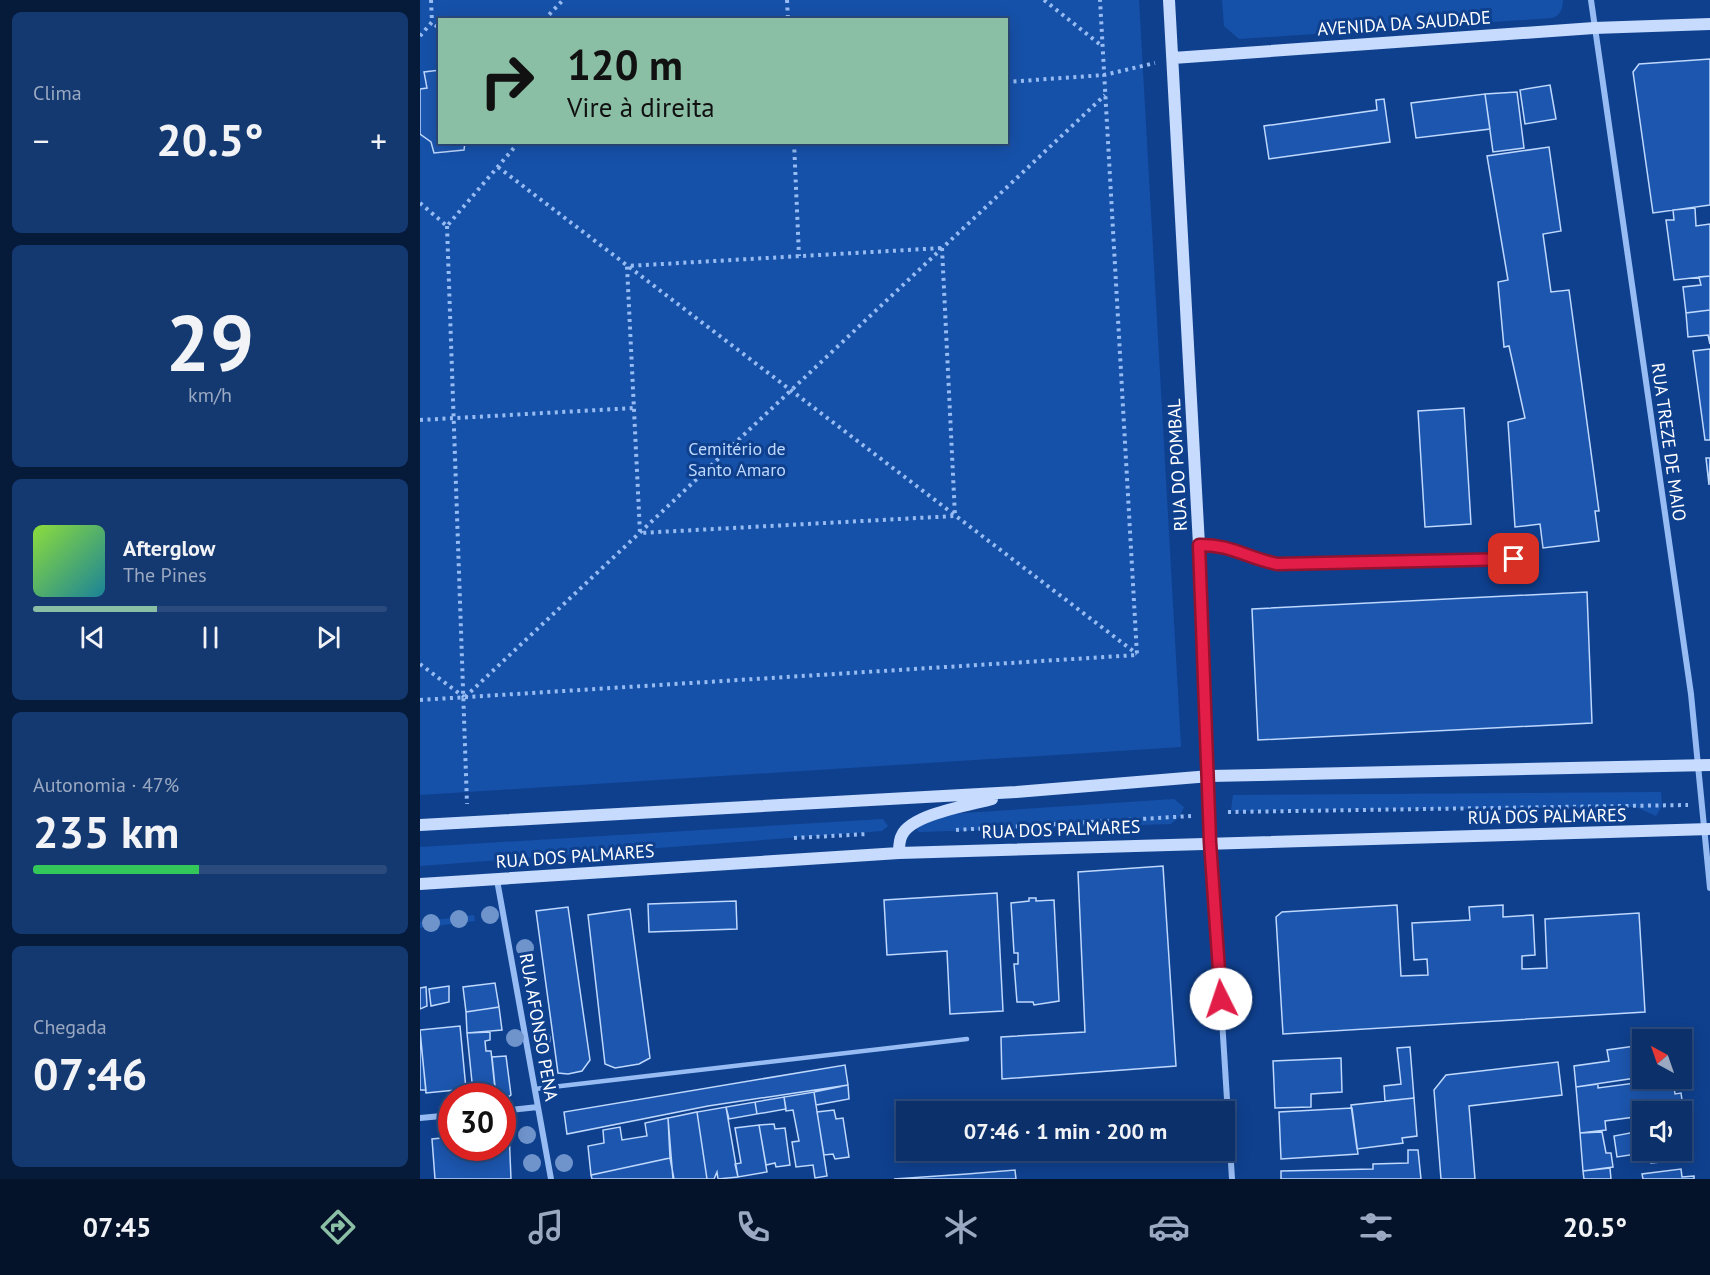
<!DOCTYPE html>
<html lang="pt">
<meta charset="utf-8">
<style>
:root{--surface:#0b306a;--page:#143870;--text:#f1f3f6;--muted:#9aa9c1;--line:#2b4b7e;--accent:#8abfa5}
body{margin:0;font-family:"PT Sans",sans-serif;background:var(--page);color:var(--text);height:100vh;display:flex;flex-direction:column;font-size:22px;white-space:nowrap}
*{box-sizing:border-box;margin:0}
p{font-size:20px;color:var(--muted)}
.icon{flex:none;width:33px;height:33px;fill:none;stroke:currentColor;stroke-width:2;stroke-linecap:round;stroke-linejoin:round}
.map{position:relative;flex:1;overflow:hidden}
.sheet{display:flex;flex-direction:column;gap:12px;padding:12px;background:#061a3a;width:420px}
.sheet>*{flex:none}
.banner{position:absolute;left:18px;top:18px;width:570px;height:126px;border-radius:0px;box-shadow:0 3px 15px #0003,0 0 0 2px var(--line);background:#8abfa5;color:#111;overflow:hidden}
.needle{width:39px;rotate:320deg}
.controls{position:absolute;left:1212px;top:1029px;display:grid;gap:12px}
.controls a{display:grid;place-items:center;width:60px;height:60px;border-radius:0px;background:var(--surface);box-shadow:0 3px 15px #0003,0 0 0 2px var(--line);font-size:30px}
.speed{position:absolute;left:18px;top:1083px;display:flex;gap:12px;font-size:30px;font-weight:700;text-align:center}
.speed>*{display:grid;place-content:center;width:78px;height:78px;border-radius:50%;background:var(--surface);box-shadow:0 3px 15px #0003,0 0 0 2px var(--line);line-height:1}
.speed .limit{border:9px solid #d22;background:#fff;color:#111}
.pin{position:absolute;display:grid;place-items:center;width:51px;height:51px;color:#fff;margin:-26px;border-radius:12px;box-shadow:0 3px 9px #0006}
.me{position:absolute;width:66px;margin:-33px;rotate:356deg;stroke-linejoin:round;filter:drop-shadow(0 0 4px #0008)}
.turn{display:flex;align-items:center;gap:21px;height:126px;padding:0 30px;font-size:27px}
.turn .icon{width:78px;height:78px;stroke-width:2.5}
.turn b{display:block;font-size:42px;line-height:51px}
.big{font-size:45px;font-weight:700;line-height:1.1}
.sheet .card{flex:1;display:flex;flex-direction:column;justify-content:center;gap:9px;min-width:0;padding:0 21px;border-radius:9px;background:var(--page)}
.sheet .dial{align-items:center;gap:0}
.dial b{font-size:78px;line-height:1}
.song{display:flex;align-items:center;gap:18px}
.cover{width:72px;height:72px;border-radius:9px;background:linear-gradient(135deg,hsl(90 70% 55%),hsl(190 70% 35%))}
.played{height:6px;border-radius:3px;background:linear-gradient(90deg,var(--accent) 35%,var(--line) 35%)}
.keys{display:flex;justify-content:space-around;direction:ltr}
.heat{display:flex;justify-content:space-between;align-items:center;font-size:33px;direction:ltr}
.charge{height:9px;border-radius:4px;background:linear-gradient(90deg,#34c759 47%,var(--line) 0)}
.trip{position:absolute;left:476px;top:1101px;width:339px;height:60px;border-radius:0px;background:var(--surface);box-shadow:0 3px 15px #0003,0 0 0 2px var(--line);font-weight:700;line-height:60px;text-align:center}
.tabs{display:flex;height:96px;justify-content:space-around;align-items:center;background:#04132a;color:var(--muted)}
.tabs .icon{width:42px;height:42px}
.tabs .selected{color:var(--accent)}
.tabs b{font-size:27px;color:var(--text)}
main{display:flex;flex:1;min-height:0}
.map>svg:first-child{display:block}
</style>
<main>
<section class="sheet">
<div class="card"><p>Clima</p>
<div class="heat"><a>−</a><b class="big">20.5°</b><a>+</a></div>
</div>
<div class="card dial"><b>29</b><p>km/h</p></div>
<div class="card">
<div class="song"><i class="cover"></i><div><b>Afterglow</b><p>The Pines</p></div></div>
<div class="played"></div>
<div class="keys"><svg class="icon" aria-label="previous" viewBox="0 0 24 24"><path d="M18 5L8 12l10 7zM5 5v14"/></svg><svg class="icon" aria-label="pause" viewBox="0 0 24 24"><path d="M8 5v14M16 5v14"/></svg><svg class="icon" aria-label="next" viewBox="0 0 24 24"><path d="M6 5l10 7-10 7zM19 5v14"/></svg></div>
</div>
<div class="card"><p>Autonomia · 47%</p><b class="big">235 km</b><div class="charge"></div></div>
<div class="card"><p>Chegada</p><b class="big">07:46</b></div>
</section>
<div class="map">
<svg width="1290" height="1179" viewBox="0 0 1290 1179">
<rect width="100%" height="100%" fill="#0f408e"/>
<path fill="#1651a9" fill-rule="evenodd" d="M0 0H719L761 747 0 795ZM20 20H586V142H20Z
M802 0H1143C1143 9 1140 16 1132 18L819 39 804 26Z
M1241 792 1242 806 1236 816 1216 807 811 811 813 795Z
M754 799 764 807 760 816 751 824 499 832 493 825 499 816Z
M463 819 468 826 462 831 0 866V847Z
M54 915 55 921 0 928V922Z"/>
<path fill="#1c56ae" stroke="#bed8fe" stroke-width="1.5" d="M1290 59V205L1233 213 1213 72 1219 64Z
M20 70V142H45L44 150 14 153 11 142 0 134V89L7 88 4 72Z
M1130 85 1136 119 1105 124 1100 90Z
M1097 92 1104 148 1073 152 1065 94Z
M1065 94 1070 129 996 138 991 103Z
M964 99 970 142 849 159 844 126 957 110 956 100Z
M1129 147 1141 231 1123 234 1131 292 1149 290 1179 511H1175L1179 541 1123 548 1120 524 1095 527 1088 422 1105 418 1089 346 1084 347 1078 282 1088 280 1067 156Z
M1275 208 1276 226 1290 224V276L1254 280 1246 220H1254L1253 210Z
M1290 276V310L1266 313 1263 287 1281 285 1279 277Z
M1290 310V344L1288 335 1268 337 1266 313Z
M1290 349V440H1285L1273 351Z
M1044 408 1051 524 1005 527 998 411Z
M1286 458H1290L1289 485Z
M1167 592 1172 723 838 740 832 609Z
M743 866 756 1066 582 1079 581 1037 665 1032 658 872Z
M577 893 583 1011 530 1014 527 951 467 955 464 900Z
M609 898H616V901L634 900 639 1001 614 1005 613 1002H597L594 964H598V953H594L591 903 609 901Z
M316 901 317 929 229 932 228 904Z
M977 905 981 976 1008 975 1007 959 994 960 992 923 1050 920 1049 907 1083 905V917L1113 915 1115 955 1102 956V969L1127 968 1125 919 1219 913 1225 1012 863 1034 856 917 862 912Z
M148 907 170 1060 162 1071 148 1074 138 1073 116 911Z
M210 909 230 1058 219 1064 195 1068 185 1064 168 915Z
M75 983 79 1007 46 1012 43 987Z
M29 986V1002L11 1006 9 989Z
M6 987 7 1006 0 1009V988Z
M79 1007 82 1030 47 1033 46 1012Z
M40 1026 46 1089 6 1093 0 1030Z
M1241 1029 1242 1039 1253 1040H1224L1223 1031Z
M70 1032V1040L65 1041 66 1051H71L75 1089 53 1092 47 1033Z
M0 1034 6 1090H0Z
M1222 1045V1077L1156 1087 1154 1066 1189 1061 1187 1050Z
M990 1047 994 1098 965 1101 964 1086 981 1084 977 1048Z
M86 1056 91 1095 82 1101V1096H76L72 1057Z
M921 1058 922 1092 891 1094V1107L855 1108 853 1061Z
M1138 1062 1142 1095 1049 1106 1055 1179H1021L1014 1090 1026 1075Z
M425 1065 428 1085 288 1106 147 1134 144 1112Z
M1253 1078 1255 1094 1261 1093 1265 1120 1262 1121V1112H1222V1116L1185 1121 1186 1130 1160 1133 1156 1087 1178 1084V1088Z
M428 1085 429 1099 396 1105 394 1092Z
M394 1092 407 1176 395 1178 393 1165 376 1167 372 1142 379 1141 373 1110 366 1111 364 1097Z
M364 1097 366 1109 337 1114 335 1102Z
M994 1098 997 1136 982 1138 983 1143 937 1149 931 1105Z
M335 1102 337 1114 309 1119 306 1107Z
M306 1107 318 1177 298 1179 297 1172 294 1179H287L277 1112Z
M932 1108 938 1154 861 1159 859 1112Z
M414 1110 416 1119 423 1118 429 1157 415 1159 413 1154 404 1155 397 1112Z
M277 1112 287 1179H253L248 1118Z
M248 1118 250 1158 171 1175 168 1146 184 1143 183 1130 200 1127 202 1140 227 1136 225 1123Z
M354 1124 355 1129 365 1128 370 1165 356 1167 355 1163 346 1165 339 1125Z
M339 1125 347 1172 318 1177 315 1164 321 1163 315 1128Z
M1221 1126 1222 1150H1249L1251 1161 1231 1163 1229 1152 1197 1157 1194 1136 1221 1131Z
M89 1131 91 1179H15L12 1139 32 1137V1148H82V1132Z
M1182 1132 1186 1153H1191L1193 1167 1163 1171 1160 1133Z
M1262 1132H1265L1268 1147 1262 1148Z
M988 1150H998L1001 1179H861V1171L953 1169V1164L988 1163Z
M250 1158 254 1179H172L171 1175Z
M1190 1168 1191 1179H1164L1163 1171Z
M1261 1169 1262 1177 1274 1176V1179H1223L1222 1174Z
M595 1170 596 1179H474L547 1174Z"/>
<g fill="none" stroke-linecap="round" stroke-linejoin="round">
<path stroke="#97bcf3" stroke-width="4" stroke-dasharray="3 4.5" stroke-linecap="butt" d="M11 0 12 22
M367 0 368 20
M624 0 682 46
M124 20 143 0
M0 36 12 22 20 29
M586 82 684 75 735 63
M374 142 379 256
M78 167 717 654
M0 203 27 226 99 142
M27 226 47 804
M522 248 535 516 220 533 207 266Z
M0 420 214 408
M0 664 44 697
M45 697 685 95
M0 700 717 655 680 0
M808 812 1268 805
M536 830 771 816
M374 838 448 834"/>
<path stroke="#97bcf3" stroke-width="4.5" d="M779 545C809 544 828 558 857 564L1115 559
M115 1089 547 1039"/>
<path stroke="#97bcf3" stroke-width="6" d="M1171 0 1271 694 1290 888
M791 844 812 1179
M77 880 131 1179
M82 1111 118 1107
M0 1118 32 1115"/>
<path stroke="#c6dbfd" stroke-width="12" d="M749 0 779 545 790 842
M753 58 1174 28 1290 24
M0 825 596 792 790 776 1290 765
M479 853C479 847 479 840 482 835 492 814 551 805 572 799
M0 884 479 853 1290 829"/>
</g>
<g fill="#6f94cc">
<circle cx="70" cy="915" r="9"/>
<circle cx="39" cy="919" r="9"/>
<circle cx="11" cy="923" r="9"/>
<circle cx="105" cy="948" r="9"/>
<circle cx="95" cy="1038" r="9"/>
<circle cx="122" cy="1039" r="9"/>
<circle cx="107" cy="1135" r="9"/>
<circle cx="112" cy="1163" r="9"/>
<circle cx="144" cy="1163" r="9"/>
</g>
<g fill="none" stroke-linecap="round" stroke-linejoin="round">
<g stroke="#92132f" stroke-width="15">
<path id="route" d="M801 999 790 842 779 545C809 544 828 558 857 564L1094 559"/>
</g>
<use href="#route" stroke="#e11d48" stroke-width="10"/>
</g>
<g text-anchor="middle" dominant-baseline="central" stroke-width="6" stroke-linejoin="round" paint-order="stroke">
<g font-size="18" fill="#fff" stroke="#0f408e">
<text transform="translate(984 23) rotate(-4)">AVENIDA DA SAUDADE</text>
<text transform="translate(1249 442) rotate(82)">RUA TREZE DE MAIO</text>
<text transform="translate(757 465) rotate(-93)">RUA DO POMBAL</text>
<text transform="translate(1127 816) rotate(-1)">RUA DOS PALMARES</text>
<text transform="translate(641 829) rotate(-2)">RUA DOS PALMARES</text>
<text transform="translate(155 856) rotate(-4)">RUA DOS PALMARES</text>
<text transform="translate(119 1027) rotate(80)">RUA AFONSO PENA</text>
</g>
<g font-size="18" fill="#bed8fe" stroke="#0f408e">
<text x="317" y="448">Cemitério de<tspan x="317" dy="21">Santo Amaro</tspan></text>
</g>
</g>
</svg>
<div class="controls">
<a><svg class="needle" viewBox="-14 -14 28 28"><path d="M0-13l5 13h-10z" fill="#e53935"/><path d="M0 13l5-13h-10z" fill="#9aa9c1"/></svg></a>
<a><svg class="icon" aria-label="sound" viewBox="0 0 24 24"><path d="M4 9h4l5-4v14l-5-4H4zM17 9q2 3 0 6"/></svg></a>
</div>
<div class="speed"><div class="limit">30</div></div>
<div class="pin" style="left:1094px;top:559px;background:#d93025"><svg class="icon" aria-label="arrive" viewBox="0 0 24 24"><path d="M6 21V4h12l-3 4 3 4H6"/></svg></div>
<svg class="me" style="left:801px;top:999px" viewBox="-20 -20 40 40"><circle r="19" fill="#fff"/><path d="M0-13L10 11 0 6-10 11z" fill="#e11d48"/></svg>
<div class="trip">07:46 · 1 min · 200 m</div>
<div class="banner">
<div class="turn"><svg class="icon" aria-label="right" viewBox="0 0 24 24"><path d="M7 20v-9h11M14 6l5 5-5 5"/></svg><div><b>120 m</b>Vire à direita</div></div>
</div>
</div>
</main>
<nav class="tabs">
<b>07:45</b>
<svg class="icon selected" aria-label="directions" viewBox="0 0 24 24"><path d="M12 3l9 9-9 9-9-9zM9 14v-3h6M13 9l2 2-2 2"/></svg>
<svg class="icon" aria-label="music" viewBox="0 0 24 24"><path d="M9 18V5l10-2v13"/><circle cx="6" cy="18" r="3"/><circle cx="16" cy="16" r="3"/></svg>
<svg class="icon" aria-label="phone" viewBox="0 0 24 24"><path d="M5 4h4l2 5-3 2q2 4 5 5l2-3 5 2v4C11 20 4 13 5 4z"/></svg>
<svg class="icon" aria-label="climate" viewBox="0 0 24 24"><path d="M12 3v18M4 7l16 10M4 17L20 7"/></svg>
<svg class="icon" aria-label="car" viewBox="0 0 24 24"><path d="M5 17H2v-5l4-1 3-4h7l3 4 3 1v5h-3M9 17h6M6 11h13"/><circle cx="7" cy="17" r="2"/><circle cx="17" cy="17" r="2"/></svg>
<svg class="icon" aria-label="filters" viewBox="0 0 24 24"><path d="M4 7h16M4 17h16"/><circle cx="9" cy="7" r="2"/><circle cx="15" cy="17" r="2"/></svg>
<b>20.5°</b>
</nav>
